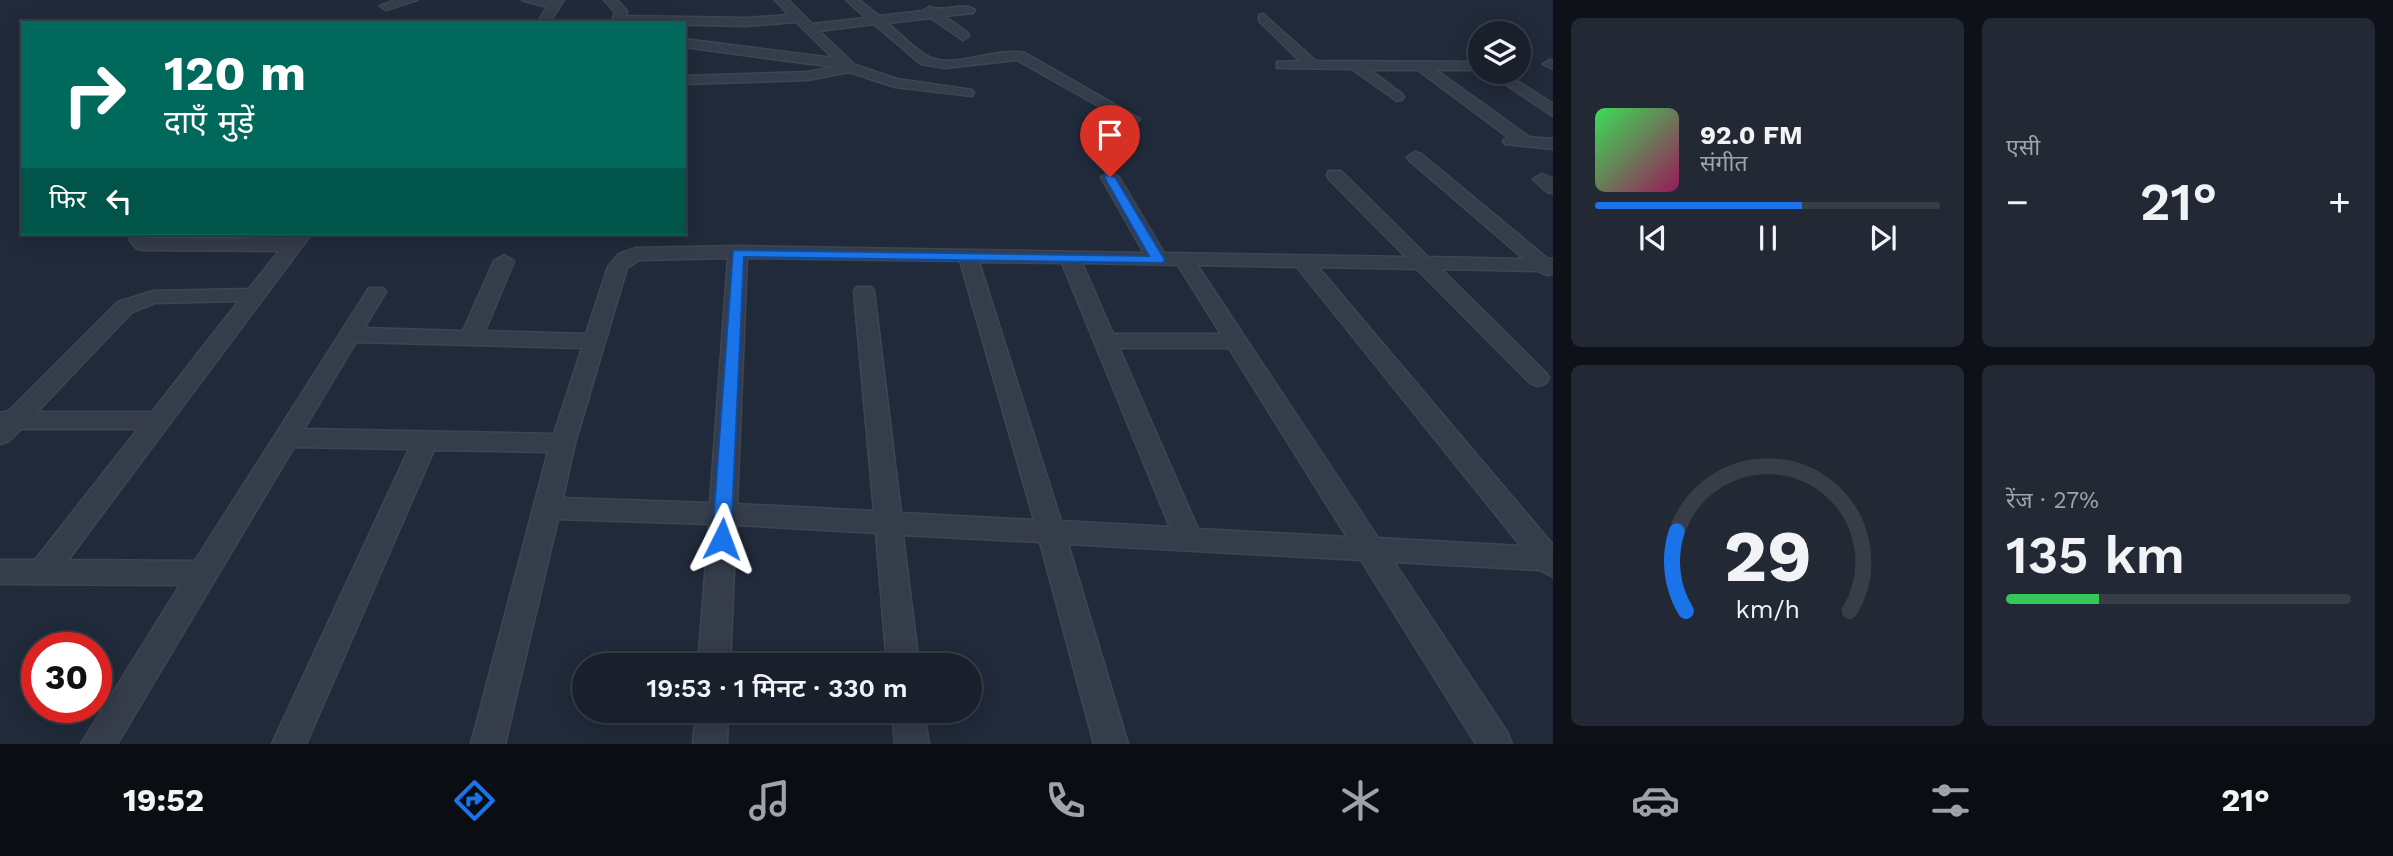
<!DOCTYPE html>
<html lang="hi">
<meta charset="utf-8">
<style>
:root{--surface:#19202c;--page:#222834;--text:#f1f3f6;--muted:#9fa3a9;--line:#373e48;--accent:#1a73e8}
body{margin:0;font-family:"Work Sans","Noto Sans Devanagari",sans-serif;background:var(--page);color:var(--text);height:100vh;display:flex;flex-direction:column;font-size:26px;white-space:nowrap}
*{box-sizing:border-box;margin:0}
p{font-size:23px;color:var(--muted)}
.icon{flex:none;width:38px;height:38px;fill:none;stroke:currentColor;stroke-width:2;stroke-linecap:round;stroke-linejoin:round}
.map{position:relative;flex:1;overflow:hidden}
.drawer{display:flex;flex-direction:column;gap:18px;padding:18px;background:#0e1218;width:840px}
.drawer>*{flex:none}
.hud{position:absolute;left:21px;top:21px;width:665px;height:214px;border-radius:0px;box-shadow:0 4px 18px #0003,0 0 0 2px var(--line);background:#00695c;color:#fff;overflow:hidden}
.buttons{position:absolute;left:1468px;top:21px;display:grid;gap:14px}
.buttons a{display:grid;place-items:center;width:63px;height:63px;border-radius:50%;background:var(--surface);box-shadow:0 4px 18px #0003,0 0 0 2px var(--line);font-size:35px}
.speed{position:absolute;left:21px;top:632px;display:flex;gap:14px;font-size:35px;font-weight:700;text-align:center}
.speed>*{display:grid;place-content:center;width:91px;height:91px;border-radius:50%;background:var(--surface);box-shadow:0 4px 18px #0003,0 0 0 2px var(--line);line-height:1}
.speed .limit{border:10px solid #d22;background:#fff;color:#111}
.pin{position:absolute;display:grid;place-items:center;width:60px;height:60px;color:#fff;margin:-72px -30px;border-radius:50% 50% 50% 0;rotate:-45deg;box-shadow:0 0 7px #0007}
.pin .icon{rotate:45deg}
.me{position:absolute;width:77px;margin:-38px;rotate:3deg;stroke-linejoin:round;filter:drop-shadow(0 0 5px #0008)}
.turn{display:flex;align-items:center;gap:24px;height:147px;padding:0 28px;font-size:32px}
.turn .icon{width:91px;height:91px;stroke-width:2.5}
.turn b{display:block;font-size:49px;line-height:60px}
.then{display:flex;align-items:center;height:66px;padding:0 28px;background:#0003;gap:14px;font-size:26px}
.big{font-size:52px;font-weight:600;line-height:1.1}
.drawer .tile{flex:1;display:flex;flex-direction:column;justify-content:center;gap:10px;min-width:0;padding:0 24px;border-radius:10px;background:var(--page)}
.drawer .dial{align-items:center;gap:0}
.dial svg{height:182px;overflow:visible;fill:none;stroke:var(--line);stroke-width:7;stroke-linecap:round;text-anchor:middle}
.dial text{fill:var(--text);stroke:none}
.song{display:flex;align-items:center;gap:21px}
.cover{width:84px;height:84px;border-radius:10px;background:linear-gradient(135deg,hsl(130 70% 55%),hsl(330 70% 35%))}
.played{height:7px;border-radius:4px;background:linear-gradient(90deg,var(--accent) 60%,var(--line) 60%)}
.keys{display:flex;justify-content:space-around;direction:ltr}
.heat{display:flex;justify-content:space-between;align-items:center;font-size:38px;direction:ltr}
.charge{height:10px;border-radius:5px;background:linear-gradient(90deg,#34c759 27%,var(--line) 0)}
.drawer .tiles{flex:1;display:grid;gap:18px;grid-template-columns:repeat(2,1fr)}
.trip{position:absolute;left:572px;top:653px;width:410px;height:70px;border-radius:35px;background:var(--surface);box-shadow:0 4px 18px #0003,0 0 0 2px var(--line);font-weight:600;line-height:70px;text-align:center}
.menu{display:flex;height:112px;justify-content:space-around;align-items:center;background:#0a0d12;color:var(--muted)}
.menu .icon{width:49px;height:49px}
.menu .selected{color:var(--accent)}
.menu b{font-size:32px;color:var(--text)}
main{display:flex;flex:1;min-height:0}
.map>svg:first-child{display:block}
</style>
<main>
<div class="map">
<svg width="1553" height="744" viewBox="0 0 1553 744">
<rect width="100%" height="100%" fill="#212a3a"/>
<g fill="none" stroke-linecap="round" stroke-linejoin="round">
<g stroke="#3e4554" stroke-width="3">
<path id="street" d="M396 0H417L386 10 380 6Z
M522 0H564L549 23H537L547 7Z
M604 0H617L627 11 626 16 746 18 789 15 775 0H788L812 24 866 18 846 0H859L879 16 923 11 929 7C943 13 963 1 975 10L973 13 944 16 968 33 969 36 963 40 931 18 887 23C900 33 916 52 931 58 956 68 996 47 1025 53L1140 119 1137 122H1127L1017 60 945 68 921 64 874 24 819 31 855 65 897 79 972 90 974 93 972 96 895 87 849 72 808 80 684 84V76L808 72 834 67 684 47V39L833 58 796 22 746 26 612 23 615 12Z
M1263 14 1316 61 1480 62V70H1436L1529 137 1553 139V149L1505 144 1503 141 1508 137 1418 70H1370L1402 94 1404 97 1402 100 1397 101 1352 69 1277 68V62L1300 61 1259 21V15Z
M1550 60 1553 61V69L1543 64Z
M1487 72H1503L1553 104V116Z
M1415 152 1421 154 1548 259H1553V274L1548 275 1538 271 1441 269 1546 373 1549 378 1546 383 1538 386 1530 383 1417 269 1318 267 1553 545V577L1540 570 1394 562 1507 732 1512 744H1476L1361 560 1068 544 1128 744H1094L1040 542 903 535 919 665H887L876 533 736 525 730 665H698L709 524 558 519 505 744H471L548 452 434 450 306 744H272L409 449 294 447 117 744H81L180 585 0 584V560H35L138 429H21L9 441 0 444V413L9 411 118 302 153 291 249 289 279 251 143 250 136 248 129 239 133 233H151L148 238 288 239 293 233H312L68 560 195 561 369 288H383L386 292 364 328 463 331 494 261 504 255 514 261 485 331 586 334 608 267 619 254 636 248 738 246 1144 253 1101 177 1110 172 1119 177 1164 253 1406 257 1329 179 1327 175 1329 171H1341L1428 257 1524 259 1409 160 1407 157ZM728 258 710 503 563 498 575 443 627 268 639 260ZM747 258 960 261 1034 520 901 513 874 291 871 287H857L854 291 874 511 737 504ZM979 262 1062 263 1170 527 1061 521ZM1082 263 1178 265 1221 334H1113ZM1197 265 1297 267 1521 546 1378 538ZM239 301 152 412H37L132 312 155 303ZM356 342 582 348 554 434 304 429ZM1119 348H1229L1347 537 1198 529Z
M1542 174 1553 179V193L1547 192 1533 179Z
M696 710H728L727 744H693Z
M892 710H924L929 744H895Z"/>
</g>
<use href="#street" fill="#353c4a" fill-rule="evenodd"/>
</g>
<path fill="#1a73e8" stroke="#114b97" stroke-width="2" d="M1105 175 1115 177 1165 260 1163 263 744 257 731 539 728 545 722 547 715 545 712 539 733 250 1149 256 1104 177Z"/>
</svg>
<div class="buttons">
<a><svg class="icon" aria-label="layers" viewBox="0 0 24 24"><path d="M12 4l9 5-9 5-9-5zM3 14l9 5 9-5"/></svg></a>
</div>
<div class="speed"><div class="limit">30</div></div>
<div class="pin" style="left:1110px;top:177px;background:#d93025"><svg class="icon" aria-label="arrive" viewBox="0 0 24 24"><path d="M6 21V4h12l-3 4 3 4H6"/></svg></div>
<svg class="me" style="left:722px;top:539px" viewBox="-20 -20 40 40"><path d="M0-17L14 15 0 8-14 15z" fill="#1a73e8" stroke="#fff" stroke-width="4"/></svg>
<div class="trip">19:53 · 1 मिनट · 330 m</div>
<div class="hud">
<div class="turn"><svg class="icon" aria-label="right" viewBox="0 0 24 24"><path d="M7 20v-9h11M14 6l5 5-5 5"/></svg><div><b>120 m</b>दाएँ मुड़ें</div></div>
<div class="then">फिर<svg class="icon" aria-label="left" viewBox="0 0 24 24"><path d="M17 20v-9H6M10 6l-5 5 5 5"/></svg></div>
</div>
</div>
<section class="drawer">
<div class="tiles">
<div class="tile">
<div class="song"><i class="cover"></i><div><b>92.0 FM</b><p>संगीत</p></div></div>
<div class="played"></div>
<div class="keys"><svg class="icon" aria-label="previous" viewBox="0 0 24 24"><path d="M18 5L8 12l10 7zM5 5v14"/></svg><svg class="icon" aria-label="pause" viewBox="0 0 24 24"><path d="M8 5v14M16 5v14"/></svg><svg class="icon" aria-label="next" viewBox="0 0 24 24"><path d="M6 5l10 7-10 7zM19 5v14"/></svg></div>
</div>
<div class="tile"><p>एसी</p>
<div class="heat"><a>−</a><b class="big">21°</b><a>+</a></div>
</div>
<div class="tile dial"><svg viewBox="0 0 100 80">
<path d="M14 69A42 42 0 1 1 86 69"/>
<path d="M14 69A42 42 0 0 1 10 34" stroke="#1a73e8"/>
<text x="50" y="56" font-size="32" font-weight="700">29</text>
<text x="50" y="72" font-size="11">km/h</text>
</svg></div>
<div class="tile"><p>रेंज · 27%</p><b class="big">135 km</b><div class="charge"></div></div>
</div>
</section>
</main>
<nav class="menu">
<b>19:52</b>
<svg class="icon selected" aria-label="directions" viewBox="0 0 24 24"><path d="M12 3l9 9-9 9-9-9zM9 14v-3h6M13 9l2 2-2 2"/></svg>
<svg class="icon" aria-label="music" viewBox="0 0 24 24"><path d="M9 18V5l10-2v13"/><circle cx="6" cy="18" r="3"/><circle cx="16" cy="16" r="3"/></svg>
<svg class="icon" aria-label="phone" viewBox="0 0 24 24"><path d="M5 4h4l2 5-3 2q2 4 5 5l2-3 5 2v4C11 20 4 13 5 4z"/></svg>
<svg class="icon" aria-label="climate" viewBox="0 0 24 24"><path d="M12 3v18M4 7l16 10M4 17L20 7"/></svg>
<svg class="icon" aria-label="car" viewBox="0 0 24 24"><path d="M5 17H2v-5l4-1 3-4h7l3 4 3 1v5h-3M9 17h6M6 11h13"/><circle cx="7" cy="17" r="2"/><circle cx="17" cy="17" r="2"/></svg>
<svg class="icon" aria-label="filters" viewBox="0 0 24 24"><path d="M4 7h16M4 17h16"/><circle cx="9" cy="7" r="2"/><circle cx="15" cy="17" r="2"/></svg>
<b>21°</b>
</nav>
